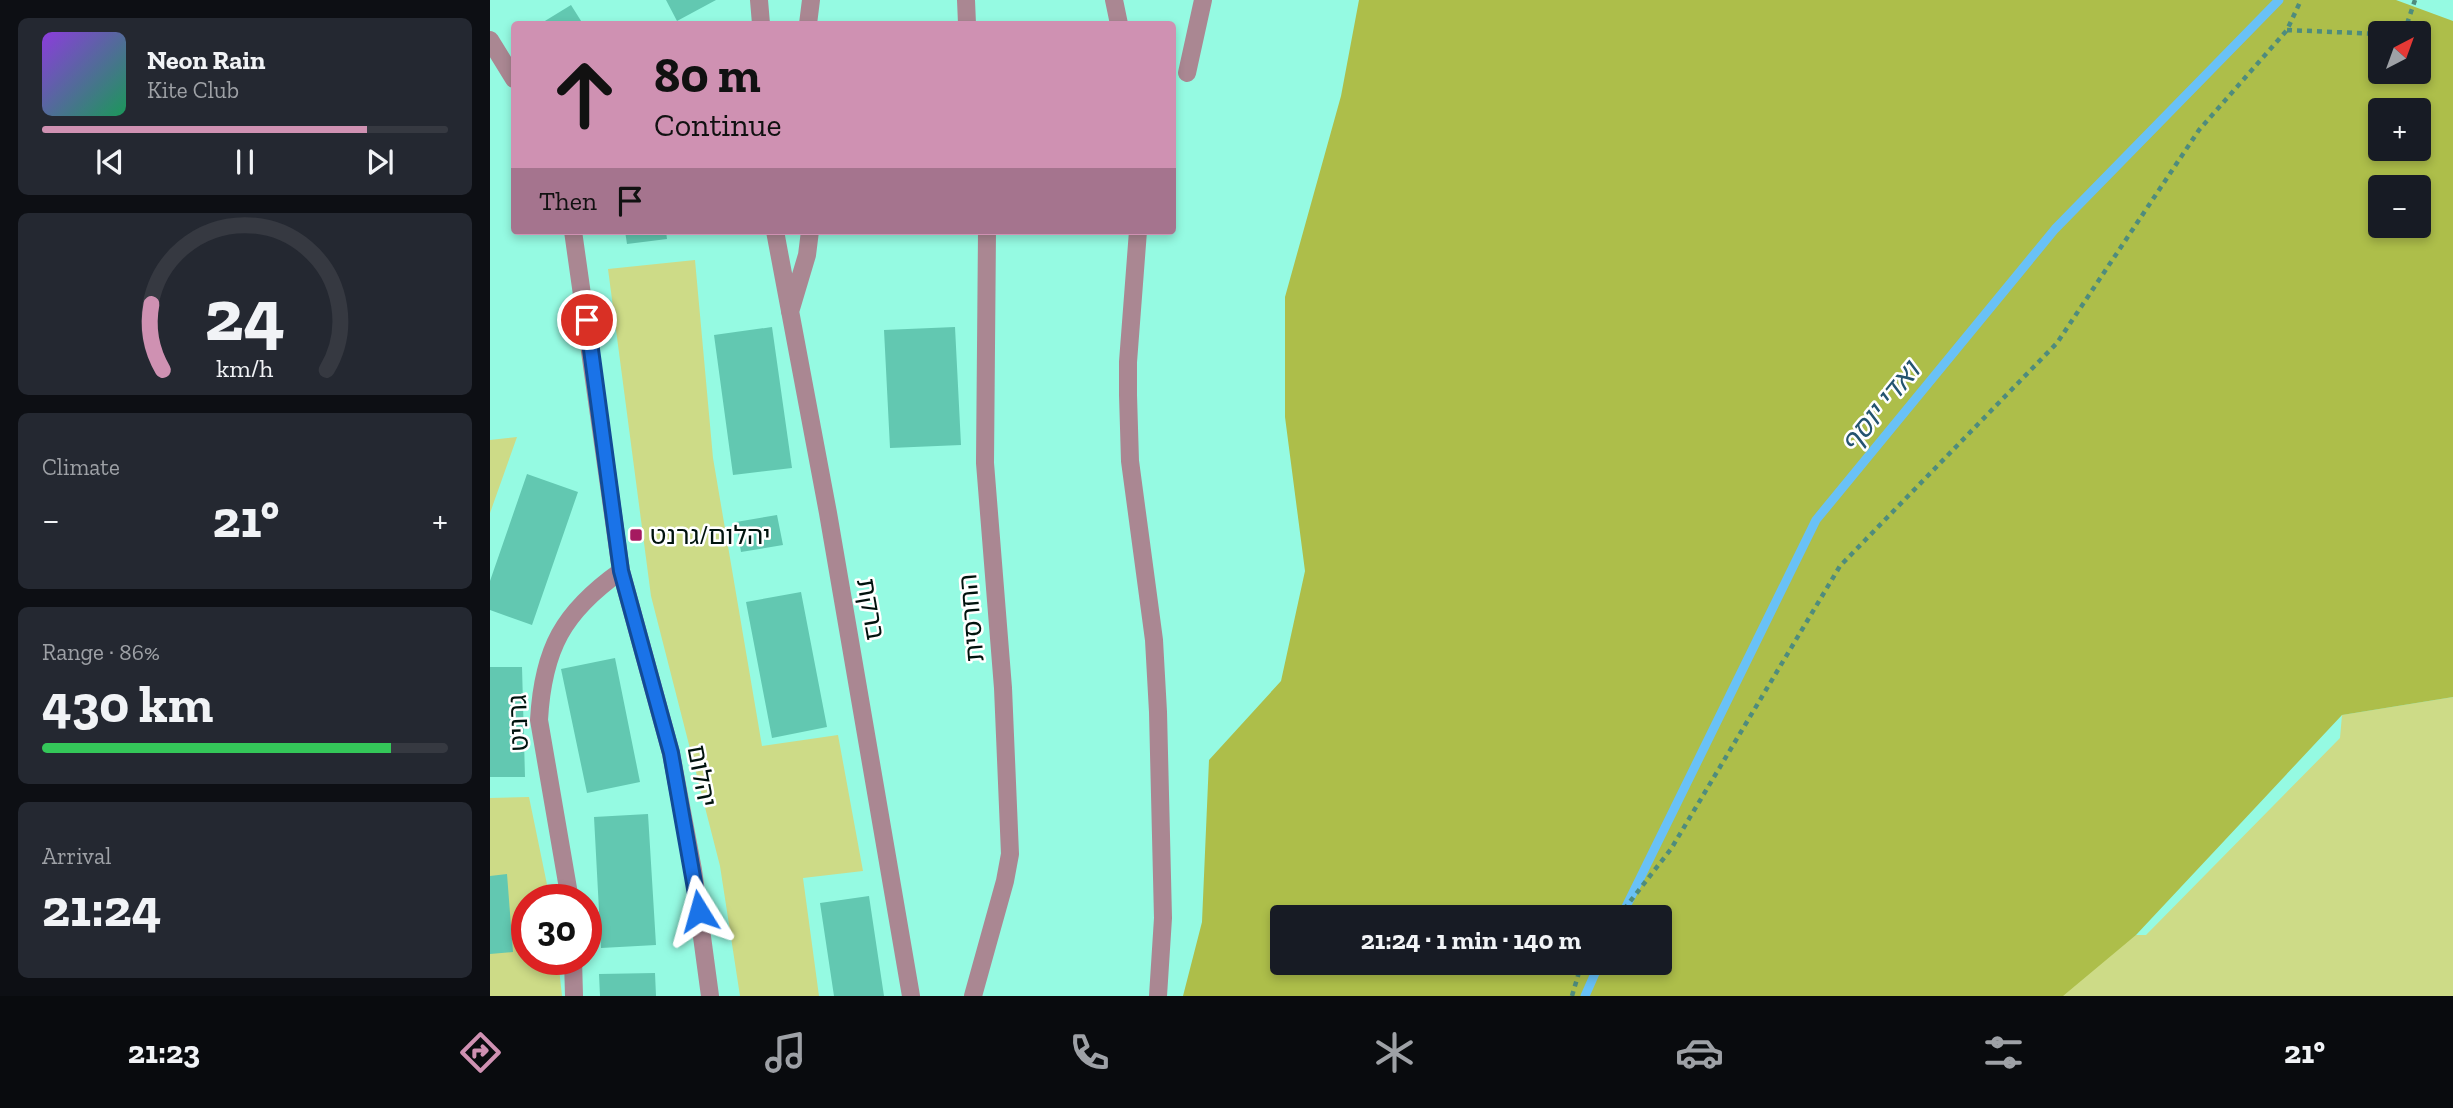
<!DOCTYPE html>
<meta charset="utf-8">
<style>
:root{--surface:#171b24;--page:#242831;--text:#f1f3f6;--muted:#9ea1a6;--line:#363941;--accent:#cf91b2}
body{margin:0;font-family:"Zilla Slab","Noto Sans Hebrew",serif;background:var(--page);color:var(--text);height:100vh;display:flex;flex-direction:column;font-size:26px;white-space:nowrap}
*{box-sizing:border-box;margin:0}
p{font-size:23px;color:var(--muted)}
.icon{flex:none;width:38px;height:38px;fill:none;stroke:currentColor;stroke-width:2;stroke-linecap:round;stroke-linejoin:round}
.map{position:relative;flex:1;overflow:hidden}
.panel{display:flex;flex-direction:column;gap:18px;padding:18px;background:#0d0f14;width:490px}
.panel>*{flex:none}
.hud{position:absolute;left:21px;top:21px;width:665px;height:214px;border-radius:7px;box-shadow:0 4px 10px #0003;background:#cf91b2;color:#111;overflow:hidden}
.needle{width:46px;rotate:41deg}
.buttons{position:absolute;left:1878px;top:21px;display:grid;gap:14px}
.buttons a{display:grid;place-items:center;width:63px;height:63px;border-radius:7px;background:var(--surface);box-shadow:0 4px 10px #0003;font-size:35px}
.speed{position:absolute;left:21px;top:884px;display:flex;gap:14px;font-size:35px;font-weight:700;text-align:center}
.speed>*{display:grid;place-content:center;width:91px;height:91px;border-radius:50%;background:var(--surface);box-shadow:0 4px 10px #0003;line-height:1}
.speed .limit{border:10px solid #d22;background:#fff;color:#111}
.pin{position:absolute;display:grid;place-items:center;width:60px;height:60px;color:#fff;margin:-30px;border:4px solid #fff;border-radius:50%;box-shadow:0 2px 7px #0007}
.me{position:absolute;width:77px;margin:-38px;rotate:352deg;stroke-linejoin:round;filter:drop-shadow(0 0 5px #0008)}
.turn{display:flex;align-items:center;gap:24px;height:147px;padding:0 28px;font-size:32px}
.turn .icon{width:91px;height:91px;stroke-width:2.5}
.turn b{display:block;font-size:49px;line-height:60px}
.then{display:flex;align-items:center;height:66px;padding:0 28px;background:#0003;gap:14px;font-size:26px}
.big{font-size:52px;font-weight:800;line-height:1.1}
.panel .card{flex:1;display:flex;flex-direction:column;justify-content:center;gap:10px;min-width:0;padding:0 24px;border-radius:10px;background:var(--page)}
.panel .dial{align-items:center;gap:0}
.dial svg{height:182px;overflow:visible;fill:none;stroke:var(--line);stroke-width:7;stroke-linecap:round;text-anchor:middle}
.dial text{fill:var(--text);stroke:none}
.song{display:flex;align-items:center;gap:21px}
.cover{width:84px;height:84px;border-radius:10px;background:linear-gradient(135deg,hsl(270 70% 55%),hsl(150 70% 35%))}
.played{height:7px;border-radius:4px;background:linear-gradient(90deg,var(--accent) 80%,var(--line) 80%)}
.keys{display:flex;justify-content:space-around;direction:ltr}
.heat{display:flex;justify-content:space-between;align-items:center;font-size:38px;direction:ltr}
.charge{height:10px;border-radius:5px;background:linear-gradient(90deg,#34c759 86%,var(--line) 0)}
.trip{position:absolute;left:780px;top:905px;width:402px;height:70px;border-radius:7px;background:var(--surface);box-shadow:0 4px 10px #0003;font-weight:800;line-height:70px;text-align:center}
.tabs{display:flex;height:112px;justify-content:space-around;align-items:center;background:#090b0e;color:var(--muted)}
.tabs .icon{width:49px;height:49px}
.tabs .on{color:var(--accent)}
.tabs b{font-size:32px;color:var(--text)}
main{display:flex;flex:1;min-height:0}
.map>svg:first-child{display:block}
</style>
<main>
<section class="panel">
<div class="card">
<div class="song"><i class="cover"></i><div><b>Neon Rain</b><p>Kite Club</p></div></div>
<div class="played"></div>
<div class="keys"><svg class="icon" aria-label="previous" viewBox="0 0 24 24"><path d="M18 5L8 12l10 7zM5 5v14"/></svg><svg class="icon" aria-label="pause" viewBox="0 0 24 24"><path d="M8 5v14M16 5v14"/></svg><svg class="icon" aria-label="next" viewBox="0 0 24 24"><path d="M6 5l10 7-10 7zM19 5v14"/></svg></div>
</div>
<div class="card dial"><svg viewBox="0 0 100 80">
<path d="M14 69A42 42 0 1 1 86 69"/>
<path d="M14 69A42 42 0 0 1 9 40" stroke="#cf91b2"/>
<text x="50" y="56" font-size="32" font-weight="700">24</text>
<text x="50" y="72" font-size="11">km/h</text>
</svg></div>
<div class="card"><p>Climate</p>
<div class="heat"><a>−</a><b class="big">21°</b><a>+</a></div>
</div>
<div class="card"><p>Range · 86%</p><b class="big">430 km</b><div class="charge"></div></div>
<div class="card"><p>Arrival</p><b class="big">21:24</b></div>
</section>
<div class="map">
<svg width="1963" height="996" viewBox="0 0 1963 996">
<rect width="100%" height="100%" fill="#95fae2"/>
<path fill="#cddb87" d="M205 260 223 458 272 746 348 735 373 871 313 878 329 996H250L230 866 161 596 118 269Z
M27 437 0 513V440Z
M1963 697V996H1564L1646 935H1656L1850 738 1852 715Z
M39 797 60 899 37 900V959H68L72 996H0V798Z"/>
<path fill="#adbe4a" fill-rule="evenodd" d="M869 0H1906L1963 21V697L1852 715 1646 935 1573 996H693L712 922 719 760 791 681 815 571 795 417V297L851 96ZM1890 33H1928V72H1890ZM1890 110H1928V149H1890ZM1890 187H1928V226H1890ZM793 917H1171V962H793Z"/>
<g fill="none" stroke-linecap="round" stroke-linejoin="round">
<path stroke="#69c1f6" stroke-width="9" d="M1131 917 1326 520 1565 229 1789 0
M1095 996 1110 962"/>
</g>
<path fill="#62c8b1" d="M176 0H226L187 21Z
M81 5 93 24H50Z
M135 231H176L177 239 137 244Z
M282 327 302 468 243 475 224 335Z
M465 327 471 445 400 448 394 330Z
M37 474 88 492 42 625 0 610V581Z
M287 515 293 545 251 552 246 522Z
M311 592 337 727 282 738 256 602Z
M125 658 150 782 97 793 71 669Z
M0 667H32L35 777H0Z
M158 814 166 945 111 948 104 817Z
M17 874 23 952 0 954V876Z
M379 896 394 996H344L330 903Z
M165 973 166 996H110L109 974Z"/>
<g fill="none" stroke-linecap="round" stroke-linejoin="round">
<path stroke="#4e8c7d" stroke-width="4.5" stroke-dasharray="5 5" stroke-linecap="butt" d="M1797 30 1890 34
M1914 33 1925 0
M1128 917 1181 849 1350 566 1567 343 1709 130 1797 30 1811 0
M1082 996 1092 962"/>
<path stroke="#aa8792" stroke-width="18" d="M269 0 271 24
M476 0 477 24
M624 0 629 24
M318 24 321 0
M0 40 24 79
M697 73 713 0
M83 231 131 571 181 753 203 870 220 996
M285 231 338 513 421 996
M648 231 638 362V395L640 461 664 640 668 712 673 918 668 996
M300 312 317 255 320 231
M80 900 49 720C53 649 73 612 131 571
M83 959 84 996
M483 996 515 881 520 854 513 688 495 463 497 231"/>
</g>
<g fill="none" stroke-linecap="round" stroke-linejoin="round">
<g stroke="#114b97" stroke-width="18">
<path id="route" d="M97 320 131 571 181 753 209 911"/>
</g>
<use href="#route" stroke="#1a73e8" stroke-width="12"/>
</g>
<rect fill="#a51a60" stroke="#fff" stroke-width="2.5" x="139" y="528" width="14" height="14" rx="3.5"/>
<g text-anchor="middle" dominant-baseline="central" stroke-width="5" stroke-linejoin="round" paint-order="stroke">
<g font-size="26" fill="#00120d" stroke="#fff" text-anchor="start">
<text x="160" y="535">יהלום/גרנט</text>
</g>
<g font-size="26" fill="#00120d" stroke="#fff">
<text transform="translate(381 609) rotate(80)">ברקת</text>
<text transform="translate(481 618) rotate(-95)">החרסית</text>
<text transform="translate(28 723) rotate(-92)">גרניט</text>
<text transform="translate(212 776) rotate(79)">יהלום</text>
</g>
<g font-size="28" font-style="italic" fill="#24546f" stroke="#fff">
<text transform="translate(1390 407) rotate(-51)">ואדי יוסף</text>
</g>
</g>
</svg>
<div class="buttons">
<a><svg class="needle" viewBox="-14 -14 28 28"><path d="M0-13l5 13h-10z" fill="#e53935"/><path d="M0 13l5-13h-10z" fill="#9ea1a6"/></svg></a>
<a>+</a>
<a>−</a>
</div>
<div class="speed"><div class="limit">30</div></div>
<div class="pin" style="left:97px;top:320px;background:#d93025"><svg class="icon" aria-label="arrive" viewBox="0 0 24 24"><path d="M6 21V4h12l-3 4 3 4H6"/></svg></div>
<svg class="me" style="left:209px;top:911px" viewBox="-20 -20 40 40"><path d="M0-17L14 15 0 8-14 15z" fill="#1a73e8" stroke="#fff" stroke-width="4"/></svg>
<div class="trip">21:24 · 1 min · 140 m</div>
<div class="hud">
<div class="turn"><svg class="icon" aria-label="ahead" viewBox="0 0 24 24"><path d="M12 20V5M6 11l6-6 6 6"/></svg><div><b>80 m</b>Continue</div></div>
<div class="then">Then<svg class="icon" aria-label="arrive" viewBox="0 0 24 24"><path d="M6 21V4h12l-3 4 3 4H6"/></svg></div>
</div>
</div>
</main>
<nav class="tabs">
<b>21:23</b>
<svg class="icon on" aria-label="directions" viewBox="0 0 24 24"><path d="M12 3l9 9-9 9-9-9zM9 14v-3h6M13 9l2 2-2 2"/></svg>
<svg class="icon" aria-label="music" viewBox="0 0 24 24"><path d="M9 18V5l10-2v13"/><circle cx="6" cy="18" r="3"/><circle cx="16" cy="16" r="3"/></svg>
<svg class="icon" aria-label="phone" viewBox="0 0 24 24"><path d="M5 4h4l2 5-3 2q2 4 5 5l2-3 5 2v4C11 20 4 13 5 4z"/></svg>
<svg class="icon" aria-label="climate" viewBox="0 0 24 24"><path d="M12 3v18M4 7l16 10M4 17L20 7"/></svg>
<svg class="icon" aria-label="car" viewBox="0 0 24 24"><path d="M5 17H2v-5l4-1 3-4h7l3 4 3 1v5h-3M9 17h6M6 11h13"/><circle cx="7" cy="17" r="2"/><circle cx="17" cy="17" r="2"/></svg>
<svg class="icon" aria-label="filters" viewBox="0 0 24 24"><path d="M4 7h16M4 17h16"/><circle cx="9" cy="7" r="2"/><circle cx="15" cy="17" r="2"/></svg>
<b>21°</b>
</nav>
